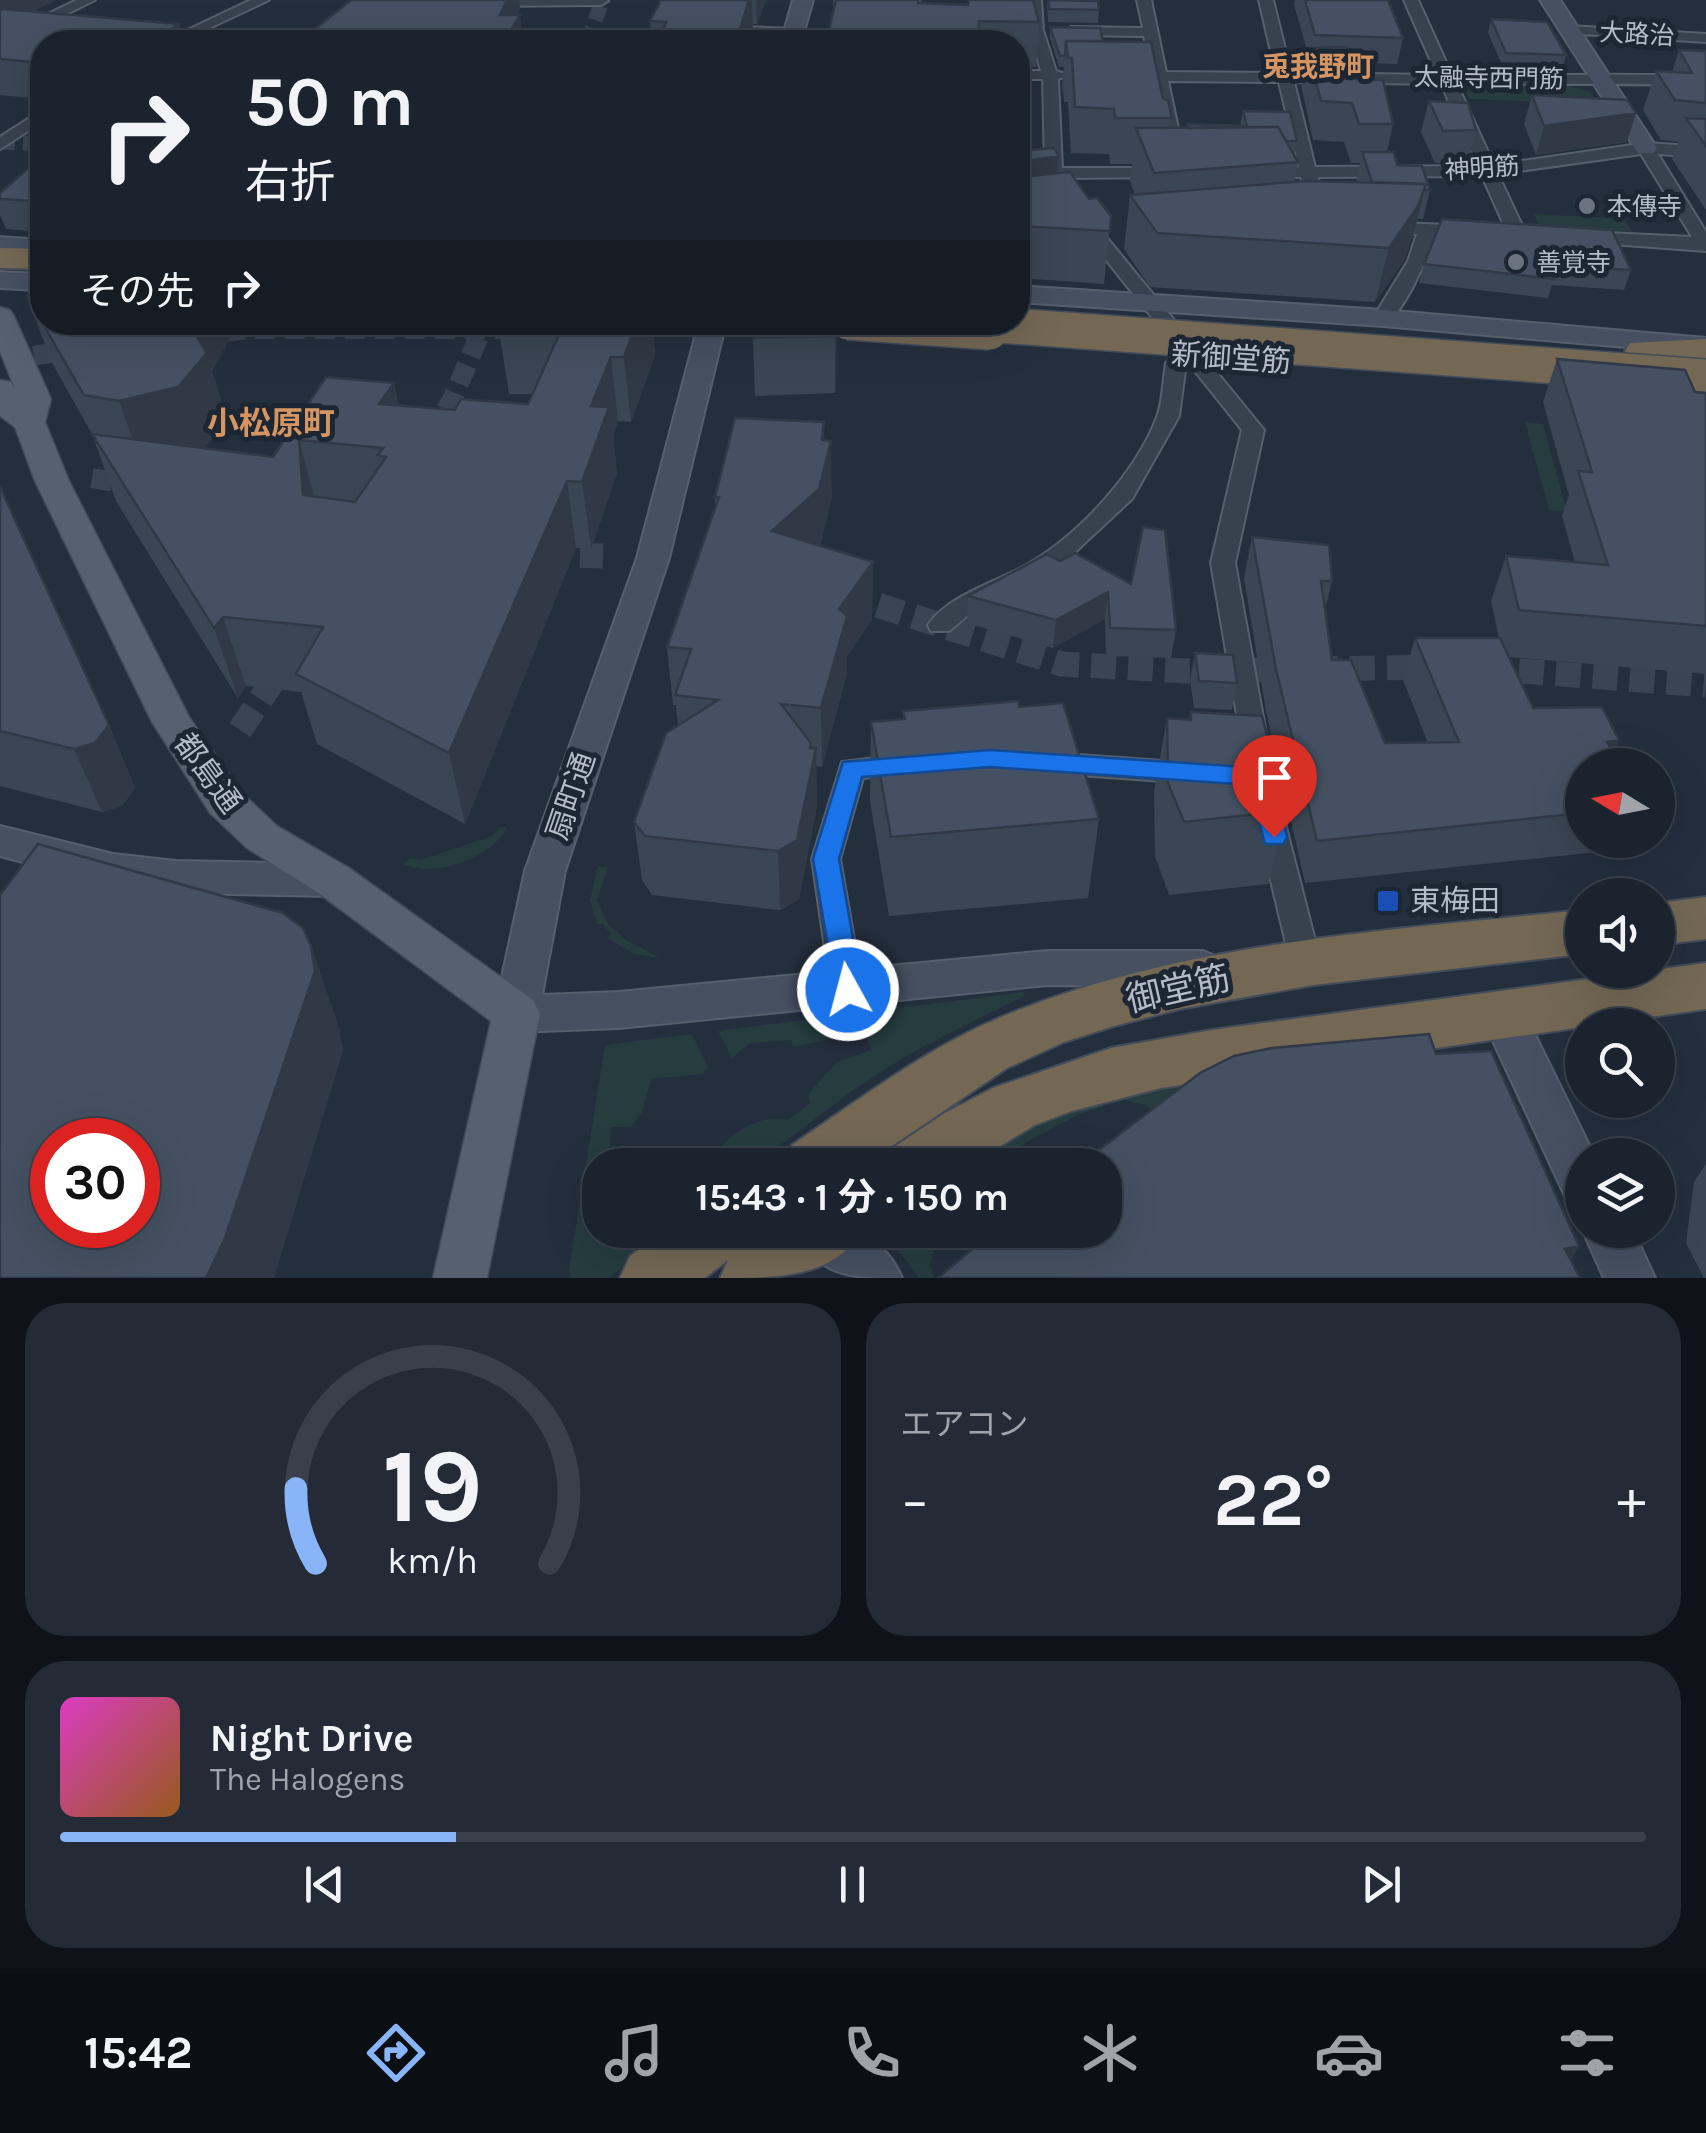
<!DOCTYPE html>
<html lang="ja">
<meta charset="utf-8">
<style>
:root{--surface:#1b232e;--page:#242b36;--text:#f1f3f6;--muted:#a0a4aa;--line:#39404a;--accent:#8ab4f8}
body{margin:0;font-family:Karla,"Noto Sans JP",sans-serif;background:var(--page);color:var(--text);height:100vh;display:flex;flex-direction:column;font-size:38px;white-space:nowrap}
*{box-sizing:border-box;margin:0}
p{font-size:32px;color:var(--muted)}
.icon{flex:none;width:55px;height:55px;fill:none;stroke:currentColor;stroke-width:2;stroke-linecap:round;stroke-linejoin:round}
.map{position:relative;height:1278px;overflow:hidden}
.sheet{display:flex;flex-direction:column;gap:25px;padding:25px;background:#0f1319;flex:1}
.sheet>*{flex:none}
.hud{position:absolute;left:30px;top:30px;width:1000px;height:305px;border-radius:40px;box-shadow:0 10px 40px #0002,0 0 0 2px var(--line);background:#1b232e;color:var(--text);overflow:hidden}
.needle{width:65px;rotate:280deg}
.buttons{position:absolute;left:1565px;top:748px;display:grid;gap:20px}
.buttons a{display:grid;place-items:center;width:110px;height:110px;border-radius:50%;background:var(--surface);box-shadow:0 10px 40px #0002,0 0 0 2px var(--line);font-size:50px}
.speed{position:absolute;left:30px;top:1118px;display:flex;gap:20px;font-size:50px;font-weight:700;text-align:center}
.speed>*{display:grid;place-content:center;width:130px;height:130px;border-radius:50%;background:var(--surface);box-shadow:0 10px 40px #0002,0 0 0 2px var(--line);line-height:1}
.speed .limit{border:15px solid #d22;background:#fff;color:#111}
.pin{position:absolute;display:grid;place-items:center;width:85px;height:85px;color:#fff;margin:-102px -42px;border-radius:50% 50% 50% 0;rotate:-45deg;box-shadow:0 0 10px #0007}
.pin .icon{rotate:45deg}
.me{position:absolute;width:110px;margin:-55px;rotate:353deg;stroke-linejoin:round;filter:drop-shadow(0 0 8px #0008)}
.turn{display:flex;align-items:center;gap:35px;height:210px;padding:0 50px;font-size:45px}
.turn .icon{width:130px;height:130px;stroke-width:2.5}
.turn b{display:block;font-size:70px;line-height:85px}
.then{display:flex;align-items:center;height:95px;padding:0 50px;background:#0003;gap:20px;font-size:38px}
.big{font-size:75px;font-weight:700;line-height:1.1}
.sheet .card{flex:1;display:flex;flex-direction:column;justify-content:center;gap:15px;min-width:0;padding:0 35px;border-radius:40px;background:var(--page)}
.sheet .dial{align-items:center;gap:0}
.dial svg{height:260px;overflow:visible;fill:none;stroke:var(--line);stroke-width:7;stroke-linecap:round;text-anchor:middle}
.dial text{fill:var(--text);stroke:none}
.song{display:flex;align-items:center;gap:30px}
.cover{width:120px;height:120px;border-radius:15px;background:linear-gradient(135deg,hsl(310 70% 55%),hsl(30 70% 35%))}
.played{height:10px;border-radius:5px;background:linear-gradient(90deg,var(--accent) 25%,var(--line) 25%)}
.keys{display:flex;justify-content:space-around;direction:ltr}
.heat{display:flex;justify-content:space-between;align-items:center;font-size:55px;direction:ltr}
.sheet .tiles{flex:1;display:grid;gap:25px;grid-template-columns:1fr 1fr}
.card:last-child{grid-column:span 2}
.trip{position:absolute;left:582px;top:1148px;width:540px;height:100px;border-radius:40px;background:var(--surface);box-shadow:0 10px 40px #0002,0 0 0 2px var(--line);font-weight:700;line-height:100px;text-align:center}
.tabs{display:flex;height:160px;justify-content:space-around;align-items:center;background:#0b0e12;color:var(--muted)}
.tabs .icon{width:70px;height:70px}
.tabs .current{color:var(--accent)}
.tabs b{font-size:45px;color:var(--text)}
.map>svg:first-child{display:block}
</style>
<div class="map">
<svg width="1706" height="1278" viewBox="0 0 1706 1278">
<rect width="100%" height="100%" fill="#242f3e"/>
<path fill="#263c3f" d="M1462 82 1570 86 1590 92 1597 104 1469 99Z
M1534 214 1625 219 1635 237 1542 232Z
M1525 422 1543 424 1567 512 1549 510Z
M500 827H507C492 859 434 878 403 864L410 858 420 860 492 836Z
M598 866 608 867 597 900 608 924 626 940 660 958 634 954 607 938 611 934 603 924H597L590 900Z
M1023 992 1024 996 911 1053 852 1091 754 1165H702C726 1141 752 1112 788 1120L810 1103 808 1094 837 1062 871 1050 864 1032 793 1047 791 1040 750 1043 732 1058 718 1031Z
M692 1034 708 1068 703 1074 651 1079 642 1112 631 1127H611L609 1160 600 1165 595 1195 600 1201V1230H671L609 1278H571L569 1270 605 1045Z
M1220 1072 1188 1091 1170 1095 1161 1117 1146 1105 1124 1100 1079 1114 1027 1142 995 1165H964L1020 1129 1073 1106Z
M889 1230H940L930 1264 934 1278H919L893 1244Z"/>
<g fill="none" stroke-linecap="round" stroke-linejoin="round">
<path stroke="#3a4453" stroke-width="15" stroke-dasharray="15 8" stroke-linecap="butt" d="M588 42 602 0
M0 142 42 144"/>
<path stroke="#3a4453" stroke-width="20" stroke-dasharray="20 10" stroke-linecap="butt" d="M195 335 249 329H530
M34 356 81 347
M430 436 452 400 485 322
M92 478 140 486"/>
<path stroke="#3a4453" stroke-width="25" stroke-dasharray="25 12" stroke-linecap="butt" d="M129 484 140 486
M543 554 603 556
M843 594 1062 664 1187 671 1437 667
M1482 668 1706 685
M240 730 285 663"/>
<g stroke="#565f6c" stroke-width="4">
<path id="street" d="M77 0H95L0 47V37Z
M251 0H269L180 42H162Z
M483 0H607L608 1 601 5 488 6Z
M1027 0H1041L1043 30 1056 71 1069 75 1058 79 1062 168H1163L1171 173 1169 177 1062 178 1060 187H1048L1045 178H1018V168H1045L1043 79H1018V71H1041L1029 30Z
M1137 0H1151L1166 72 1276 73 1259 0H1273L1291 73 1437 75 1404 0H1418L1452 75C1537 76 1621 73 1706 76V86C1623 82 1540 85 1457 84L1494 165 1646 143 1706 147V157L1658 154 1706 232V251L1585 242 1576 237 1585 232 1692 237 1641 154 1498 174 1526 234 1517 239 1508 234 1482 176 1318 177 1319 184 1311 189 1305 188 1301 177 1257 176V168L1299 167 1279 82 1168 81 1179 133 1165 136 1153 81 1127 80 1120 76 1127 72H1151L1144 36 1071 35 1064 31 1071 27 1143 28ZM1294 82 1441 84 1478 166 1315 167Z
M721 26 793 29 800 33 793 37 716 33 714 30Z
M1569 26 1706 34V42L1564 33 1562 30Z
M42 110V122L0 149V137Z
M1088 221 1094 222 1264 430 1235 563 1269 750 1266 757H1246L1243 750 1211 563 1242 430 1079 226Z
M1380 222 1470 226 1479 231 1470 236 1435 235C1428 256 1403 317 1383 324L1373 318 1408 261 1417 234 1374 231 1371 227Z
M1176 357 1186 363 1179 416 1132 499 1059 567 967 616 949 631H931L928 625C947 597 990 584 1019 569 1074 541 1135 475 1157 417 1163 401 1163 380 1166 363Z
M1051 753 1191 763 1201 766 1205 773 1201 780 1191 783 1051 773 1041 770 1037 763 1041 756Z
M902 755 912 758 916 765 912 772 863 778 840 859 863 990 858 999 847 1003 836 999 831 990 812 859 842 762Z
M1270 809 1280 812 1284 819 1321 964 1317 973 1306 976 1295 973 1291 964 1256 819 1260 812Z"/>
</g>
<g stroke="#565f6c" stroke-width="4">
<path id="secondary" d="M793 0H813L801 42H781Z
M1540 0H1560L1657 148 1654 153H1638Z
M0 237 42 240V254L0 253Z
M0 272 42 274V290L0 288Z
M1018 286 1383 310 1706 338V354L1383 326 1018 302Z
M699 322H726L669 558 565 871 542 995 619 992 1047 951H1203L1218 957 1225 969 1218 981 1203 987 1047 985 619 1028 516 1032 500 1027 494 1014 525 871 637 558Z
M0 826 113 854 176 861 333 864 347 869 354 880 347 891 333 896 176 893 113 886 0 856Z
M1501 993 1517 998 1594 1155H1582V1202L1565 1196 1479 1011 1485 998Z
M1582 1229 1633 1230 1655 1278H1604Z
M800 1230C846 1230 881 1229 902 1278 856 1278 820 1278 798 1235Z"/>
</g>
<g stroke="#414a57" stroke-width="3">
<path id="primary" d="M0 307 10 310 14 316 51 399 45 422 69 481 189 717 240 791 277 826 349 868 533 1000 540 1014 487 1278H433L491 1021 317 892 247 848 210 813 152 722 35 481 15 427 0 416V380L11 382 15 389 0 351Z"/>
</g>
<g stroke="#434c59" stroke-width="4">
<path id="highway" d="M0 248 42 249V269L0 268Z
M1706 339V361L1630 359 1625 351 1630 343Z
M1706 897V939L1658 945V903Z
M1582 910V954L1313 985 1179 1009 1114 1026 1064 1042 1007 1068 864 1165H783L792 1145C859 1100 925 1049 999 1018 1182 941 1388 931 1582 910Z
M1706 963V1009L1161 1088 1072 1111 1035 1125 969 1165H888L897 1145 945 1113 993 1088 1111 1048 1212 1030Z
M665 1230H749L740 1250 773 1230H862C835 1278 776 1278 720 1278L728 1260 705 1278H620L630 1256Z"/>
</g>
<use href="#street" fill="#38414e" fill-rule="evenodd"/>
<use href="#secondary" fill="#465061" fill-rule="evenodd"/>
<use href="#primary" fill="#56606e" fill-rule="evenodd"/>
<use href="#highway" fill="#746855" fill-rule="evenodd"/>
<g stroke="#434c59" stroke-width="38" stroke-linecap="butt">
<path id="highway-bridge" d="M848 322 990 332
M959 322 1706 377"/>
</g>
<use href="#highway-bridge" stroke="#746855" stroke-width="35"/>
</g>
<path fill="#3b4654" d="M0 0 34 11 179 24 184 42H42V99L0 95Z
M661 0H766L757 24H753V42H652L650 21Z
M833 0H922V3L1039 22 1036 67H1018V42H826L833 13Z
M1047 0 1099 10 1098 23 1048 22Z
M1295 0H1388L1403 38 1397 64 1351 62 1355 79 1393 124 1387 152 1397 165 1430 190 1423 219H1417L1405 259 1375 302 1150 287 1124 249 1130 195H1135L1130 181 1132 164H1110L1109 154 1071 153 1068 102H1064L1062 84 1064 67H1059L1050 38V27L1103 41 1163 99 1172 118 1170 128H1188V124L1240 126 1243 111 1297 141 1294 156 1298 162 1294 182H1356L1360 163H1351L1344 142 1313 140 1301 85 1307 50 1294 5Z
M520 8 517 15 524 42H299Z
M1491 19 1566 55 1562 69 1503 67 1488 33Z
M1679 50 1706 51V210L1672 159 1678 142 1661 140 1643 110 1656 71 1672 72Z
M1532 95 1627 142 1536 155 1524 124Z
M1429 101 1476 130 1468 162 1435 163 1421 132Z
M1018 151 1059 156 1058 173 1111 216 1104 284 1018 278Z
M42 156V232L6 229 0 215V193Z
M1442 219 1631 270 1624 290 1552 285 1548 298 1419 283 1424 264Z
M27 296 42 322H226L230 338 212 371 227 420 204 448 273 457 326 377 394 383 398 405 455 410 528 404 532 394H509L499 330 652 322 655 355 631 422 618 421 613 436 617 473 591 549 576 548 465 824 317 744 301 692 246 686 238 698 116 501 92 434 51 361Z
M837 322 835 393 755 396 753 338Z
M1557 359 1695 392 1706 393V674L1509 657 1533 708 1619 740 1614 753 1582 765V840H1630L1626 849 1305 883 1266 711 1244 578 1252 537 1332 581 1325 610 1332 660 1385 743H1428L1403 680 1415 638H1499L1491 601 1506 556 1575 562 1562 516 1569 495 1543 402Z
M824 440 832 496 820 546 873 562 872 619 847 656V673L822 767 816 766 817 806 799 899 780 910 652 895 642 880 634 822 678 726 676 705H673L667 647 715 509V497Z
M0 487 109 725 135 788 122 806 102 812 0 786Z
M1047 554 1176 630 1171 658 1106 656 1105 619 1053 648 967 623 968 596Z
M1195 653 1237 683 1232 710 1194 708 1190 680Z
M1019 707 1099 819 1088 898 889 916 870 801 871 722 903 719V711Z
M1191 712 1287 811 1268 884 1169 895 1155 856 1154 791 1167 718 1189 720Z
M1706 1164V1278H1704L1686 1243 1694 1182Z"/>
<path fill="#303945" d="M0 0H57L0 28Z
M507 0H519L520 8 509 33 520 15 524 42H504L500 15Z
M749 0H752L753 42H736Z
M756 0H766L757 24Z
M179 24 184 42H152Z
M384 30 387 42H373Z
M1636 113 1627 142 1536 155 1544 126Z
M1059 156 1055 206 1018 212 1019 162Z
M1426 184 1413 236 1405 259 1375 302 1389 248Z
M42 193V226L34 201Z
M186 322H226L230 338 212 371 227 420 199 454 143 469 119 401Z
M637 322H652L655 355 631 422 624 357Z
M835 322H837V343L835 393Z
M611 357 618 421 613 436 617 473 591 549 582 482 591 406Z
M394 383 408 449 379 404Z
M824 422 825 468 831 441 832 496 820 545 774 588 772 531 822 440Z
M299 440 317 507 303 495Z
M567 481 576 548 465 824 449 753Z
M873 562 872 619 847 656V673L822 767 821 708 839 609Z
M1108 592 1105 619 1053 648 1056 620Z
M223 617 246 686 238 698 214 628Z
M109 725 135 788 122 806 102 812 74 749Z
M1619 740 1608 765 1607 742Z
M811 743 812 768 816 748 817 806 799 899 780 910 778 851Z
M311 946 339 1027 343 1051 274 1278H206Z
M1579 1246 1561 1278 1565 1249Z"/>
<path fill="#455162" stroke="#303945" stroke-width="2.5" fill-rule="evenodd" d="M351 0H507L500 15H520L504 42H454L460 33 384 30 373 42H299Z
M661 0H749L736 42H659L666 22 650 21Z
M836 0H918V3L968 5 969 0H1033L1039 22 979 21 978 42H826Z
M1048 0 1098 1 1099 10 1049 9Z
M1305 0H1388L1403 38 1315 35Z
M3 9 179 24 152 42H42V63L0 59V10Z
M1491 19 1547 22 1566 55 1506 53Z
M1050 27 1100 28 1103 41H1066L1065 56H1060Z
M1066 41 1151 42 1163 99 1168 100 1172 118H1115L1114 109 1075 107 1072 58H1068Z
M1347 47 1355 79 1383 80 1393 124H1359L1352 103 1321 101 1307 48Z
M1679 50 1706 51V103L1675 100 1656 71 1692 73Z
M1532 95 1628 100 1636 113 1544 126Z
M1429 101 1468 103 1476 130 1443 131Z
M1243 111 1290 112 1297 141H1286L1278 127 1189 128 1188 124 1247 126Z
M1686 118 1706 119V146Z
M1278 127 1298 162 1154 173 1136 128Z
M1054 148 1059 156 1019 162V177L1070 172 1089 199 1097 198 1111 216 1110 231 1018 226V151Z
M1362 152H1394L1397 165 1422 166 1430 190H1424L1426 184 1372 182Z
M42 156V193L34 201 0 199V193Z
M1306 181 1426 184 1418 206 1389 248 1157 233 1130 195Z
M1442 219 1612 230 1631 270 1550 266 1554 279 1424 264Z
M42 292V322H188L207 353 178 387 119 401 84 395 27 296Z
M501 322H637L624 357H611L591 406 609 407 582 482 567 481 449 753 296 674 323 627 223 617 214 628 92 434 273 457 326 377 394 383 379 404 455 410 461 399 528 404 561 330H499ZM299 440 383 448 378 455 386 457 355 502 303 495Z
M756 322H835L834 336 753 338Z
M1557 359 1685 370 1695 392 1706 393V626L1519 610 1506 556 1608 565 1578 471 1592 472Z
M735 418 824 422 822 440 831 441 819 489 772 531 873 562 839 609 847 616 821 708 781 704 811 743 810 748H816L797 840 778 851 645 836 634 822 666 733 718 700 675 695 691 649 667 647 719 497H715Z
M0 487 109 725 95 743 74 749 0 731Z
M1143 527 1165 530 1176 630 1110 628 1108 592 1056 620 968 596 1047 554 1060 561 1075 553 1131 584Z
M1252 537 1329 545 1332 581H1321L1332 660H1351L1385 743 1459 742 1415 638H1500L1533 708 1602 707 1619 740 1607 742 1621 765H1582V813L1317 841 1276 669Z
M1195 653 1233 655 1237 683 1199 681Z
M1018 701 1019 707 1063 703 1099 819 891 837 871 722 905 719 903 711Z
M1191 712 1262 716 1287 811 1184 822 1168 783 1167 718 1191 720Z
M38 844 283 913 303 928 311 946 315 971 225 1238 206 1278H0V895ZM52 1140H138V1225H52Z
M1429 1034 1436 1054 1491 1051 1579 1246 1565 1249 1580 1278H938L995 1230H1105V1165H1079L1200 1073 1234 1056 1272 1048Z"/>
<path fill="#1a73e8" stroke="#114b97" stroke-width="2.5" d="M990 750 1261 768 1270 770 1273 777 1287 837 1283 844H1265L1250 785 990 767 862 777 839 859 862 990 858 998 848 1001 837 998 813 859 843 762Z"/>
<g fill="#6b7280" stroke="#1d2633" stroke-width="4">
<circle cx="1587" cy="206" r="10"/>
<circle cx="1516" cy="262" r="10"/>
</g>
<rect fill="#1a4fb4" stroke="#1d2633" stroke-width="4" x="1376" y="889" width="24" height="24" rx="5"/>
<g text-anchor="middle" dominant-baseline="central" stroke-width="10" stroke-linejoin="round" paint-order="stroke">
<g font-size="25" fill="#b4bcc9" stroke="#1d2633">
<text transform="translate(1637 34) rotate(3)">大路治</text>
<text transform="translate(1489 78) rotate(1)">太融寺西門筋</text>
<text transform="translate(1482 168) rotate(-4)">神明筋</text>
</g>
<g font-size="25" fill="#b4bcc9" stroke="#1d2633" text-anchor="start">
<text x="1607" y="206">本傳寺</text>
<text x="1536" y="262">善覚寺</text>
</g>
<g font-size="28" font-weight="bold" fill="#d59563" stroke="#1d2633">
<text x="1318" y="66">兎我野町</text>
</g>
<g font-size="30" fill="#b4bcc9" stroke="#1d2633">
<text transform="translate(1231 358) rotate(4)">新御堂筋</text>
<text transform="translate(208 773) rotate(54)">都島通</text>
<text transform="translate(571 796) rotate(-71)">扇町通</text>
</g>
<g font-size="30" fill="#b4bcc9" stroke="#1d2633" text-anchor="start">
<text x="1410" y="901">東梅田</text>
</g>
<g font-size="32" font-weight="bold" fill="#d59563" stroke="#1d2633">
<text x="271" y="423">小松原町</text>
</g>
<g font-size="35" fill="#b4bcc9" stroke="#1d2633">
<text transform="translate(1178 989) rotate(-13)">御堂筋</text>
</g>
</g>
</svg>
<div class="buttons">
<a><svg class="needle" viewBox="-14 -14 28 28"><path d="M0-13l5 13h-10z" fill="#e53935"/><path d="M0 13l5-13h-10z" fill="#a0a4aa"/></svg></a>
<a><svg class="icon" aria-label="sound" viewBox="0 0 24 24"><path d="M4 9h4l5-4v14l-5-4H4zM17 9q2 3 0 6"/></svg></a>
<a><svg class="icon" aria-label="search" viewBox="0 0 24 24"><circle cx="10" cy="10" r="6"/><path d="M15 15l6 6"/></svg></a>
<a><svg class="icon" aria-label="layers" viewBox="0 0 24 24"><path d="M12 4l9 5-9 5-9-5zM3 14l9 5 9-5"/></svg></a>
</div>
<div class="speed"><div class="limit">30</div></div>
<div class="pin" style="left:1274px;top:837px;background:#d93025"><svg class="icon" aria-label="arrive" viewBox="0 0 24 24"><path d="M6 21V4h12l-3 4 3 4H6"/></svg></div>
<svg class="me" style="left:848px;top:990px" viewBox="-20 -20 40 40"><circle r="17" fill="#1a73e8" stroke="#fff" stroke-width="3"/><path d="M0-11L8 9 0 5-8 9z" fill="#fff"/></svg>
<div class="trip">15:43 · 1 分 · 150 m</div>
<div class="hud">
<div class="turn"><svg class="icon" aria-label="right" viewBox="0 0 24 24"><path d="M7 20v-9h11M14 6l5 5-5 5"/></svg><div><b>50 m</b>右折</div></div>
<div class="then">その先<svg class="icon" aria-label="right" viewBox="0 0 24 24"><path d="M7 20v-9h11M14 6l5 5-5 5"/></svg></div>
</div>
</div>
<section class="sheet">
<div class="tiles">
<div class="card dial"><svg viewBox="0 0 100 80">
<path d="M14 69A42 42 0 1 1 86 69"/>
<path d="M14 69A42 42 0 0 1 8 46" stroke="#8ab4f8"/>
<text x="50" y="56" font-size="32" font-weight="700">19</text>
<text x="50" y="72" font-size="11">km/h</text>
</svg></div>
<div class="card"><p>エアコン</p>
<div class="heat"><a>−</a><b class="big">22°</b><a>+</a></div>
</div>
<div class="card">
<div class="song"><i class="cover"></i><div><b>Night Drive</b><p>The Halogens</p></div></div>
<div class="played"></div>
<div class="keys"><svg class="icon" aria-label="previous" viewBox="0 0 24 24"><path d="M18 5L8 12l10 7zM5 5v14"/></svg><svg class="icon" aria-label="pause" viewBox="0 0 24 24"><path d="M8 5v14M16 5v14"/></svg><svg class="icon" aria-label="next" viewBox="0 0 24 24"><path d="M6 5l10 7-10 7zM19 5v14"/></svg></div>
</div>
</div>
</section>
<nav class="tabs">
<b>15:42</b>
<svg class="icon current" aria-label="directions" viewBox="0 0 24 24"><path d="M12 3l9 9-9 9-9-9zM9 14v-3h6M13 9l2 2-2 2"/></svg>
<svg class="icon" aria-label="music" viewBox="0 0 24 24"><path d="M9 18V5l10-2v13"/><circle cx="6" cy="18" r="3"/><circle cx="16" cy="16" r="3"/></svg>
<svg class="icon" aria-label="phone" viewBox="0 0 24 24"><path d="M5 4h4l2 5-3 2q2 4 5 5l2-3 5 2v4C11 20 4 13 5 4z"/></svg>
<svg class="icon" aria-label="climate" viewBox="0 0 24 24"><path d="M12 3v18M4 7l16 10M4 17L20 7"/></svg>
<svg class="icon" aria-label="car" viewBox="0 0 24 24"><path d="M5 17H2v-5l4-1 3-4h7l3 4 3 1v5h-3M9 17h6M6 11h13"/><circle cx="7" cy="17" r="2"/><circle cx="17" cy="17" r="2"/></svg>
<svg class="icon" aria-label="filters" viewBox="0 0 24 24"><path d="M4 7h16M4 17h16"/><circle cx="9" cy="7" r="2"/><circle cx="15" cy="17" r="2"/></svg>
</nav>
